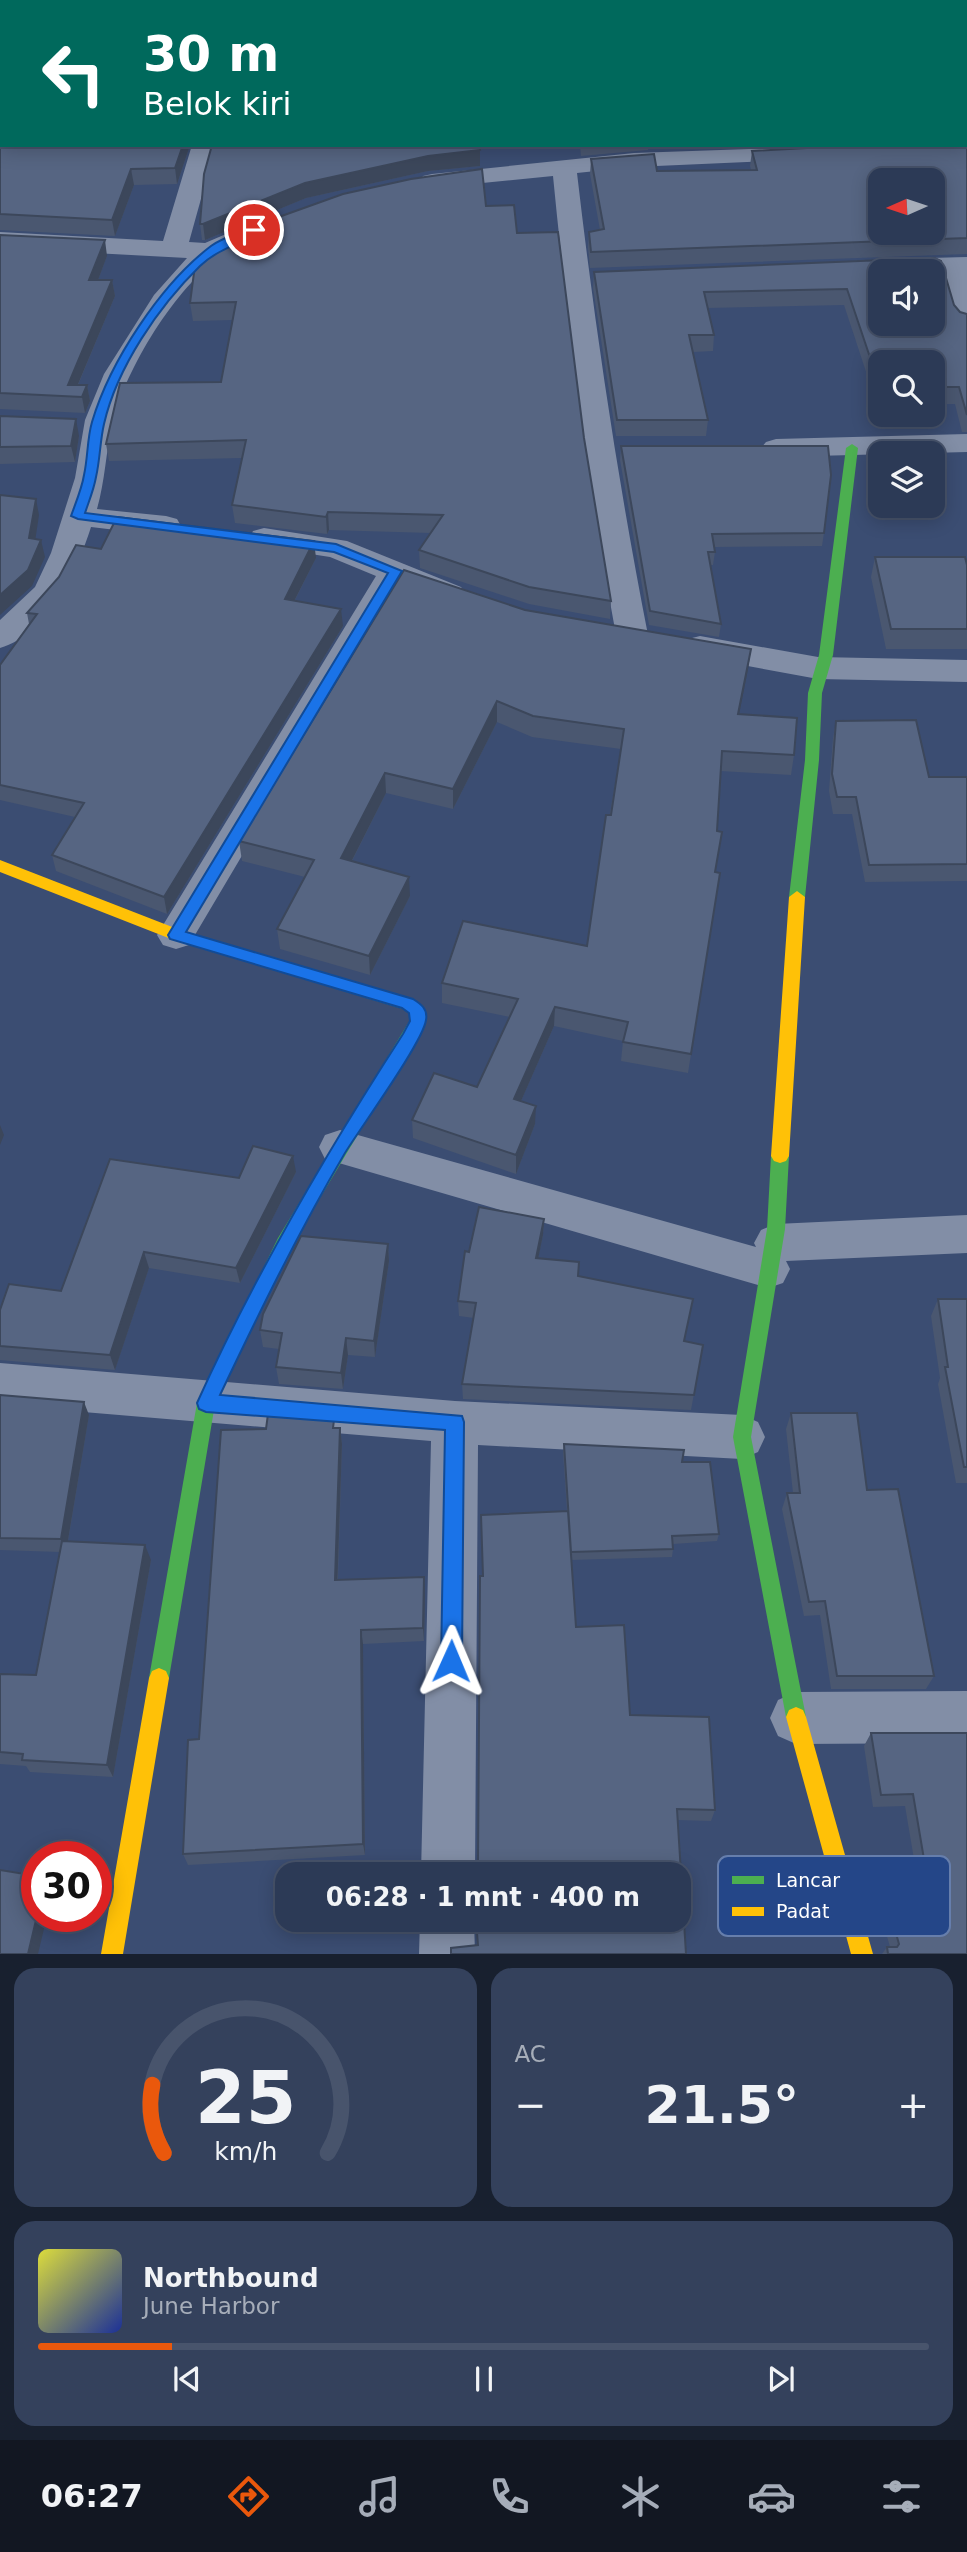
<!DOCTYPE html>
<html lang="id">
<meta charset="utf-8">
<style>
:root{--surface:#2c3a56;--page:#34415c;--text:#f1f3f6;--muted:#a6adb9;--line:#48546c;--accent:#ea580c}
body{margin:0;font-family:"DejaVu Sans",sans-serif;background:var(--page);color:var(--text);height:100vh;display:flex;flex-direction:column;font-size:26px;white-space:nowrap}
*{box-sizing:border-box;margin:0}
p{font-size:23px;color:var(--muted)}
.icon{flex:none;width:38px;height:38px;fill:none;stroke:currentColor;stroke-width:2;stroke-linecap:round;stroke-linejoin:round}
.map{position:relative;height:1954px;overflow:hidden}
.drawer{display:flex;flex-direction:column;gap:14px;padding:14px;background:#18202f;flex:1}
.drawer>*{flex:none}
.top-card{position:absolute;left:0px;top:0px;width:968px;height:147px;box-shadow:0 4px 18px #0003,0 0 0 2px var(--line);background:#00695c;color:#fff;overflow:hidden}
.needle{width:46px;rotate:267deg}
.fabs{position:absolute;left:868px;top:168px;display:grid;gap:14px}
.fabs a{display:grid;place-items:center;width:77px;height:77px;border-radius:14px;background:var(--surface);box-shadow:0 4px 18px #0003,0 0 0 2px var(--line);font-size:35px}
.speed{position:absolute;left:21px;top:1841px;display:flex;gap:14px;font-size:35px;font-weight:700;text-align:center}
.speed>*{display:grid;place-content:center;width:91px;height:91px;border-radius:50%;background:var(--surface);box-shadow:0 4px 18px #0003,0 0 0 2px var(--line);line-height:1}
.speed .limit{border:10px solid #d22;background:#fff;color:#111}
.pin{position:absolute;display:grid;place-items:center;width:60px;height:60px;color:#fff;margin:-30px;border:4px solid #fff;border-radius:50%;box-shadow:0 2px 7px #0007}
.me{position:absolute;width:77px;margin:-38px;rotate:1deg;stroke-linejoin:round;filter:drop-shadow(0 0 5px #0008)}
.turn{display:flex;align-items:center;gap:24px;height:147px;padding:0 28px;font-size:32px}
.turn .icon{width:91px;height:91px;stroke-width:2.5}
.turn b{display:block;font-size:49px;line-height:60px}
.big{font-size:52px;font-weight:700;line-height:1.1}
.drawer .tile{flex:1;display:flex;flex-direction:column;justify-content:center;gap:10px;min-width:0;padding:0 24px;border-radius:21px;background:var(--page)}
.drawer .dial{align-items:center;gap:0}
.dial svg{height:182px;overflow:visible;fill:none;stroke:var(--line);stroke-width:7;stroke-linecap:round;text-anchor:middle}
.dial text{fill:var(--text);stroke:none}
.song{display:flex;align-items:center;gap:21px}
.cover{width:84px;height:84px;border-radius:10px;background:linear-gradient(135deg,hsl(60 70% 55%),hsl(230 70% 35%))}
.played{height:7px;border-radius:4px;background:linear-gradient(90deg,var(--accent) 15%,var(--line) 15%)}
.keys{display:flex;justify-content:space-around;direction:ltr}
.heat{display:flex;justify-content:space-between;align-items:center;font-size:38px;direction:ltr}
.drawer .tiles{flex:1;display:grid;gap:14px;grid-template-columns:1fr 1fr}
.tile:last-child{grid-column:span 2}
.trip{position:absolute;left:275px;top:1862px;width:416px;height:70px;border-radius:21px;background:var(--surface);box-shadow:0 4px 18px #0003,0 0 0 2px var(--line);font-weight:700;line-height:70px;text-align:center}
.dock{display:flex;height:112px;justify-content:space-around;align-items:center;background:#121722;color:var(--muted)}
.dock .icon{width:49px;height:49px}
.dock .selected{color:var(--accent)}
.dock b{font-size:32px;color:var(--text)}
.map>svg:first-child{display:block}
</style>
<div class="map">
<svg width="967" height="1954" viewBox="0 0 967 1954">
<rect width="100%" height="100%" fill="#3b4d72"/>
<g fill="none" stroke-linecap="round" stroke-linejoin="round">
<path fill="#828ea6" fill-rule="evenodd" d="M218 0H240V2H218Z
M465 0H487V2H465Z
M966 38H967V52H966Z
M192 145H216L189 242 205 243 266 217 275 220 279 225 275 230C259 237 240 242 226 252 176 286 127 366 112 424 106 452 105 481 97 509L166 516 177 519 181 526 177 533 166 536 91 527C77 571 49 634 0 648V620L35 587 51 553 75 478 85 420 104 374 154 295 187 258 0 248V232L163 241Z
M805 147 814 149 817 154 814 159 634 167 577 173C595 328 618 482 648 635L644 643 632 646 620 643 616 635C588 483 568 330 553 176L432 188 423 186 420 181 423 176 432 174 634 153Z
M967 257V328L957 326 953 320 939 274 880 272 877 267 881 261 890 259Z
M967 434V452L776 457 766 454 761 448 766 442 776 439Z
M264 528 347 541 461 587 466 594 461 601 450 604 402 586 189 945 176 949 163 945 157 935 376 576 330 557 253 545 249 538 253 531Z
M700 636 818 657 967 660V682L818 679 688 655 684 647 688 639Z
M340 1130 756 1247 754 1243 761 1230 776 1224 967 1215V1253L786 1261 790 1269 783 1283 768 1288 325 1159 319 1147 325 1135Z
M0 1363 455 1401 742 1415 758 1422 765 1437 758 1452 742 1459 478 1445 475 1874H421L431 1441 0 1405Z
M967 1691V1743L796 1744 778 1736 770 1718 778 1700 796 1692Z
M420 1920H474L475 1954H419Z"/>
<path fill="#4caf50" fill-rule="evenodd" d="M852 444 858 448 833 655 822 693 819 760 805 897 797 903 789 897 805 760 808 693 819 655 846 448Z
M216 941 414 1000 423 1006 426 1021 290 1248 215 1404 169 1678 166 1685 159 1688 152 1685 149 1678 197 1403 278 1238 410 1020 409 1013 403 1009 211 951 208 947Z
M780 1149 786 1151 789 1156 785 1229 751 1437 806 1717 803 1724 796 1727 789 1724 786 1717 733 1437 767 1229 771 1156 774 1151Z"/>
<path fill="#ffc107" fill-rule="evenodd" d="M0 860 180 930 221 943 224 947 216 953 171 939 0 872Z
M797 891 805 897 789 1156 786 1161 780 1163 774 1161 771 1156 789 897Z
M159 1668 166 1671 169 1678 123 1954H101L149 1678 152 1671Z
M796 1707 803 1710 806 1717 873 1954H851L786 1717 789 1710Z"/>
</g>
<path fill="#4a5770" d="M0 0H197L196 2H2V145H190L177 184 134 185 115 236 0 230V50L1 48 0 47Z
M967 106V254L590 268 588 248 589 232 600 230 590 174 591 159 657 171 751 170 750 166 752 151 966 145Z
M212 145 480 166 428 171 306 198 205 240H202L200 224Z
M580 145H649L648 150 581 156Z
M744 145H821L745 147Z
M486 206 517 233 584 438 611 601 610 619 529 604 420 568 419 550 431 533 329 530 327 534 235 523 232 505 242 458 109 461 106 444 221 382 233 320 193 321 190 303Z
M0 235 107 256 98 280H112L115 296 78 385H87L90 401 85 413 0 409Z
M934 258 954 305 960 312 967 314V432H962L955 404H933V362H880V405H877L844 305 708 308 714 335 713 351 693 352 708 420 706 436H616L593 288 594 272Z
M0 416 79 436 75 462 0 464Z
M621 446 824 533 822 546 714 547 715 552 713 565H710L721 624 719 637 649 625 620 460Z
M101 549 316 558 295 600 343 626 167 914 56 871 52 855 75 817 0 800V665L29 624 27 613Z
M875 557 967 565V649H886L871 577Z
M525 610 748 669 739 714 794 755 791 775 720 771 717 831 716 872 720 873 688 1073 621 1061 623 1041 554 1026 521 1101 535 1124 516 1174 413 1138 412 1120 477 1087 510 1017 442 1003V983L587 946 621 749 532 737 497 722 453 809 386 793 352 861 410 896 370 975 280 949 277 929 305 877 242 861 239 841Z
M836 721 929 777H967V881L865 882 852 814H833L829 791 833 738Z
M296 1172 240 1283 149 1268 115 1370 0 1360V1361V1310L61 1291 239 1178Z
M544 1219 543 1235 538 1258 578 1276 684 1341 703 1345 691 1410 463 1399 462 1384 474 1318 459 1316 458 1301 469 1252Z
M388 1244 389 1261 375 1357 348 1355 343 1389 279 1384 276 1367 279 1349 263 1347 260 1330Z
M938 1299H967V1483H956L938 1384 940 1378 931 1316Z
M0 1395 89 1415 68 1541 151 1560 113 1777 30 1772 26 1766 0 1764V1674L36 1675 60 1552 0 1550Z
M791 1413 867 1490 934 1676 926 1689H831L820 1615 804 1616 782 1509 787 1493H793L786 1429Z
M335 1428H340L342 1444 338 1579 425 1591 424 1641 363 1644 365 1855 188 1865 183 1854Z
M564 1444 682 1462 719 1534 717 1541 673 1544V1549L672 1557 571 1560 576 1627 630 1715 715 1810 711 1821 677 1820 477 1945 478 1864 483 1576 567 1511 563 1452Z
M871 1733H967V1954H882L887 1947H890L872 1883 879 1873 916 1871 905 1806 873 1807 864 1746Z"/>
<path fill="#3c475b" d="M183 145H190L177 184 175 168Z
M480 150V166L428 171 306 198 205 240 203 224 305 183 428 156Z
M131 169 134 185 115 236 112 220Z
M105 240 107 256 92 296 89 280Z
M112 280 115 296 73 396 68 385Z
M87 385 90 401 85 413 82 397Z
M76 419 79 436 75 462 71 446Z
M36 499 39 515 33 555 29 538Z
M328 512 329 530 327 534 326 517Z
M41 540 45 557 32 586 0 615V595Z
M314 541 316 558 287 615 285 599Z
M341 609 343 626 167 914 164 897Z
M751 649 748 669 735 735 738 714Z
M497 701V722L453 809V789Z
M385 773 386 793 343 878 341 858Z
M409 877 410 896 370 975 369 956Z
M555 1007 554 1026 514 1117V1099Z
M536 1106 535 1124 516 1174V1155Z
M0 1125 4 1135 0 1145Z
M293 1156 296 1172 240 1283 236 1268Z
M544 1219 543 1235 535 1274 536 1258Z
M388 1244 389 1261 375 1357 374 1341Z
M144 1252 149 1268 115 1370 110 1355Z
M346 1338 348 1355 343 1389 341 1373Z
M84 1402 89 1415 66 1552 61 1539Z
M340 1428 342 1444 337 1594 335 1580Z
M145 1545 151 1560 113 1777 107 1765Z
M424 1577 425 1591 424 1641 423 1628Z
M361 1630 363 1644 365 1855 363 1844Z
M37 1916H47L38 1954H28Z"/>
<path fill="#566582" stroke="#3c475b" stroke-width="2" fill-rule="evenodd" d="M0 0H189L188 2H2V145H183L175 168 131 169 112 220 0 214V50L2 35 0 34Z
M244 0H412V2H244Z
M562 0H967V26L966 28V2H562Z
M966 106H967V238L591 252 589 232 604 229 591 159 654 154 657 171 757 170 752 151 861 145H966ZM880 180H933V233H880Z
M212 145H479L480 150 428 156 305 183 203 224H200L204 174Z
M482 169 486 206 514 205 517 233 558 232 584 438 611 601 529 587 419 550 443 515 328 512 326 517 232 505 246 440 106 444 120 383 221 382 236 302 190 303 195 265 234 233 343 194 411 179Z
M0 235 105 240 89 280H112L68 385H87L82 397 0 393Z
M934 258 941 261 954 305 960 312 967 314V415L959 387H933V362H880V387L847 289 704 292 714 335H689L708 420H617L594 272ZM880 271H933V324H880Z
M0 416 76 419 71 446 0 447Z
M621 446H828L831 475 824 533 712 534 715 552H708L721 624 650 611Z
M0 495 36 499 29 538 41 540 28 570 0 595Z
M117 517 314 541 285 599 341 609 164 897 52 855 84 803 0 785V665L37 614 27 613 59 577 76 545 101 549Z
M875 557H965L967 565V629H891Z
M404 570 525 610 751 649 738 714 797 718 794 755 722 751 717 831 722 832 715 872 720 873 691 1054 623 1042 628 1022 555 1007 514 1099 536 1106 516 1155 412 1120 434 1073 477 1087 518 999 442 983 463 921 587 946 606 815H611L624 729 533 716 497 701 453 789 385 773 341 858 409 877 369 956 277 929 314 860 239 841Z
M916 720 929 777H967V864L869 865 856 797H837L832 774 836 721Z
M253 1146 293 1156 236 1268 144 1252 110 1355 0 1346V1310L9 1284 61 1291 110 1159 239 1178Z
M479 1207 544 1219 536 1258 579 1262 578 1276 693 1299 684 1341 703 1345 694 1395 462 1384 476 1303 458 1301 465 1251 469 1252Z
M301 1236 388 1244 374 1341 346 1338 341 1373 276 1367 282 1333 260 1330 263 1314Z
M938 1299H967V1467H964L945 1367H948Z
M0 1395 84 1402 61 1539 0 1538Z
M791 1413H857L867 1490 898 1489 934 1676H837L825 1601 809 1602 787 1493H800Z
M268 1414 334 1420 333 1428H340L335 1580 424 1577 423 1628 361 1630 363 1844 183 1854 188 1740 199 1739 221 1430 266 1429Z
M564 1444 684 1450 682 1462H710L719 1534 672 1536 673 1549 571 1552Z
M568 1511 576 1627 624 1625 630 1715 709 1717 715 1810 677 1809 686 1954H451V1948L478 1945 476 1920H679V1874H464V1867L478 1864 480 1576H483L481 1515Z
M62 1541 145 1545 107 1765 22 1760 23 1754 0 1752V1674L36 1675Z
M871 1733H967V1954H888L887 1947H897L899 1944 879 1873 926 1871 913 1794 881 1795Z
M0 1870 37 1876V1916L28 1954H0Z"/>
<path fill="#1a73e8" stroke="#114b97" stroke-width="2" d="M250 228 259 230C242 245 220 247 200 266 159 306 117 367 104 424 100 441 100 460 96 477 94 489 89 501 85 513L336 544 402 571 186 932 413 999C421 1004 428 1009 426 1020 423 1042 361 1127 345 1153 299 1231 259 1313 220 1395L462 1416 464 1422 462 1661 459 1669 451 1672 444 1669 441 1661 445 1430 206 1412 199 1409 197 1403C255 1274 326 1153 403 1034L410 1021 409 1013 402 1008 170 939 168 935 388 573 334 552 78 519 71 516C76 502 82 488 84 475 88 457 87 439 92 422 110 361 161 284 211 246 222 238 237 234 250 228Z"/>
<rect x="718" y="1856" width="232" height="80" rx="10" fill="#244688" stroke="#667eac" stroke-width="2"/>
<rect x="732" y="1876" width="32" height="8" fill="#4caf50"/>
<rect x="732" y="1907" width="32" height="9" fill="#ffc107"/>
<g font-size="19" fill="#fff">
<text x="776" y="1887">Lancar</text>
<text x="776" y="1918">Padat</text>
</g>
</svg>
<div class="fabs">
<a><svg class="needle" viewBox="-14 -14 28 28"><path d="M0-13l5 13h-10z" fill="#e53935"/><path d="M0 13l5-13h-10z" fill="#a6adb9"/></svg></a>
<a><svg class="icon" aria-label="sound" viewBox="0 0 24 24"><path d="M4 9h4l5-4v14l-5-4H4zM17 9q2 3 0 6"/></svg></a>
<a><svg class="icon" aria-label="search" viewBox="0 0 24 24"><circle cx="10" cy="10" r="6"/><path d="M15 15l6 6"/></svg></a>
<a><svg class="icon" aria-label="layers" viewBox="0 0 24 24"><path d="M12 4l9 5-9 5-9-5zM3 14l9 5 9-5"/></svg></a>
</div>
<div class="speed"><div class="limit">30</div></div>
<div class="pin" style="left:254px;top:230px;background:#d93025"><svg class="icon" aria-label="arrive" viewBox="0 0 24 24"><path d="M6 21V4h12l-3 4 3 4H6"/></svg></div>
<svg class="me" style="left:451px;top:1661px" viewBox="-20 -20 40 40"><path d="M0-17L14 15 0 8-14 15z" fill="#1a73e8" stroke="#fff" stroke-width="4"/></svg>
<div class="trip">06:28 · 1 mnt · 400 m</div>
<div class="top-card">
<div class="turn"><svg class="icon" aria-label="left" viewBox="0 0 24 24"><path d="M17 20v-9H6M10 6l-5 5 5 5"/></svg><div><b>30 m</b>Belok kiri</div></div>
</div>
</div>
<section class="drawer">
<div class="tiles">
<div class="tile dial"><svg viewBox="0 0 100 80">
<path d="M14 69A42 42 0 1 1 86 69"/>
<path d="M14 69A42 42 0 0 1 9 39" stroke="#ea580c"/>
<text x="50" y="56" font-size="32" font-weight="700">25</text>
<text x="50" y="72" font-size="11">km/h</text>
</svg></div>
<div class="tile"><p>AC</p>
<div class="heat"><a>−</a><b class="big">21.5°</b><a>+</a></div>
</div>
<div class="tile">
<div class="song"><i class="cover"></i><div><b>Northbound</b><p>June Harbor</p></div></div>
<div class="played"></div>
<div class="keys"><svg class="icon" aria-label="previous" viewBox="0 0 24 24"><path d="M18 5L8 12l10 7zM5 5v14"/></svg><svg class="icon" aria-label="pause" viewBox="0 0 24 24"><path d="M8 5v14M16 5v14"/></svg><svg class="icon" aria-label="next" viewBox="0 0 24 24"><path d="M6 5l10 7-10 7zM19 5v14"/></svg></div>
</div>
</div>
</section>
<nav class="dock">
<b>06:27</b>
<svg class="icon selected" aria-label="directions" viewBox="0 0 24 24"><path d="M12 3l9 9-9 9-9-9zM9 14v-3h6M13 9l2 2-2 2"/></svg>
<svg class="icon" aria-label="music" viewBox="0 0 24 24"><path d="M9 18V5l10-2v13"/><circle cx="6" cy="18" r="3"/><circle cx="16" cy="16" r="3"/></svg>
<svg class="icon" aria-label="phone" viewBox="0 0 24 24"><path d="M5 4h4l2 5-3 2q2 4 5 5l2-3 5 2v4C11 20 4 13 5 4z"/></svg>
<svg class="icon" aria-label="climate" viewBox="0 0 24 24"><path d="M12 3v18M4 7l16 10M4 17L20 7"/></svg>
<svg class="icon" aria-label="car" viewBox="0 0 24 24"><path d="M5 17H2v-5l4-1 3-4h7l3 4 3 1v5h-3M9 17h6M6 11h13"/><circle cx="7" cy="17" r="2"/><circle cx="17" cy="17" r="2"/></svg>
<svg class="icon" aria-label="filters" viewBox="0 0 24 24"><path d="M4 7h16M4 17h16"/><circle cx="9" cy="7" r="2"/><circle cx="15" cy="17" r="2"/></svg>
</nav>
